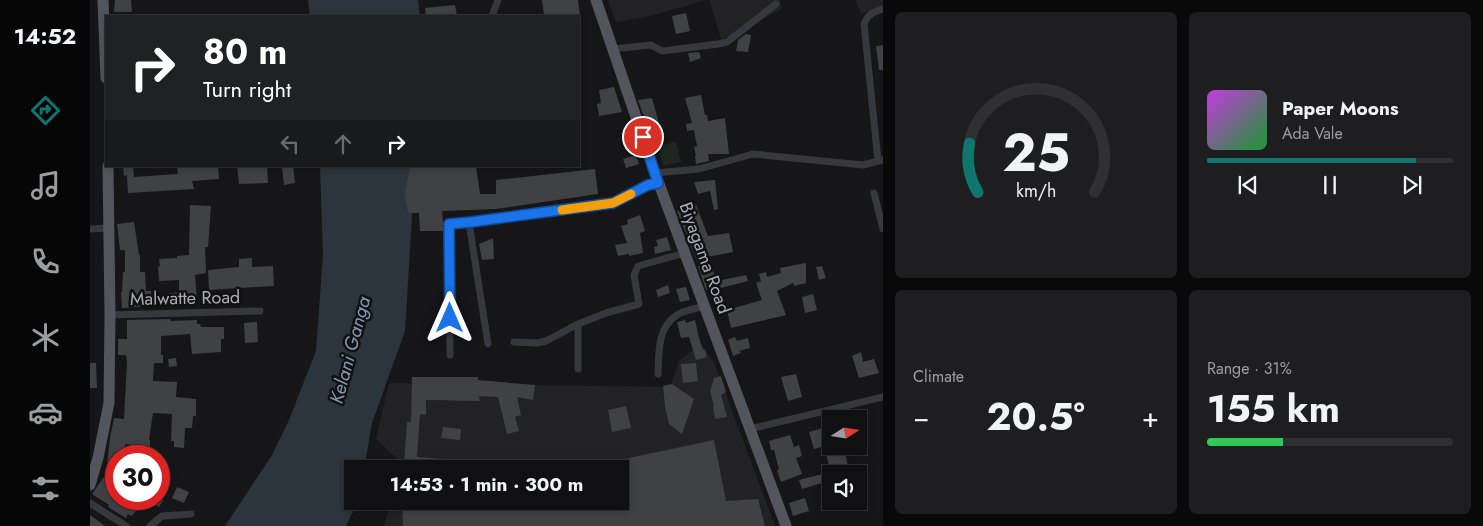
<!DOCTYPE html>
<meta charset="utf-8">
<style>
:root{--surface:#101012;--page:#1e1e20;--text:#f1f3f6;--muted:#9c9d9f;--line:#303032;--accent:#0f766e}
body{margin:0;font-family:Jost,sans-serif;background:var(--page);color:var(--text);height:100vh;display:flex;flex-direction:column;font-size:19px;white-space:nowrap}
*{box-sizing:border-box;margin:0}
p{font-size:16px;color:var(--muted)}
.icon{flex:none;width:28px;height:28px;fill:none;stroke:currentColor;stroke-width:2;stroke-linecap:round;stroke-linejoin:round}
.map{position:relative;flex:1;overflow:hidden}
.side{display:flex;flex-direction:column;gap:12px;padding:12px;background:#09090a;width:600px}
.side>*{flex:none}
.top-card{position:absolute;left:15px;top:15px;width:475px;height:152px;border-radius:0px;box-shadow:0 2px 8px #0003,0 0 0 1px var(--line);background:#202124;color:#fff;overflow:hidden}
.needle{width:32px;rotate:78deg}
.buttons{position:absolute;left:732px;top:410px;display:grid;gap:10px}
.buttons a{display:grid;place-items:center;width:45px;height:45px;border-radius:0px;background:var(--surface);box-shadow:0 2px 8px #0003,0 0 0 1px var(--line);font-size:25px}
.speed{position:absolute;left:15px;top:445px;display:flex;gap:10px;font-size:25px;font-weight:700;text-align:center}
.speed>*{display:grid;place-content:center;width:65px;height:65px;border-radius:50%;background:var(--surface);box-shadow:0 2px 8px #0003,0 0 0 1px var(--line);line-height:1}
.speed .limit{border:8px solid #d22;background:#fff;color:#111}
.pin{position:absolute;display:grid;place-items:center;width:42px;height:42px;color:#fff;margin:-21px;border:2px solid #fff;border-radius:50%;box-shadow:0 1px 5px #0007}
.me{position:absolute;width:55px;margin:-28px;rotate:0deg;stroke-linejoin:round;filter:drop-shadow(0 0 4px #0008)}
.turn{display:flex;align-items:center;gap:18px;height:105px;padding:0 15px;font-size:22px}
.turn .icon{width:65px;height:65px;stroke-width:2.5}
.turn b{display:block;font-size:35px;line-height:42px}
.lanes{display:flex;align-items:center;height:48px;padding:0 15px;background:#0003;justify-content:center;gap:25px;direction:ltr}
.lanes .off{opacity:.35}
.big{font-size:38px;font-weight:700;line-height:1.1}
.side .tile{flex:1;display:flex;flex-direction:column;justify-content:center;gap:8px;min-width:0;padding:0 18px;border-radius:8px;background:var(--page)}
.side .dial{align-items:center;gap:0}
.dial svg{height:130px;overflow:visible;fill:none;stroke:var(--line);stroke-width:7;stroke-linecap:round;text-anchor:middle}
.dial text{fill:var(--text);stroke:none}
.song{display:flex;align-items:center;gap:15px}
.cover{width:60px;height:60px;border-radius:8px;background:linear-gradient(135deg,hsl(290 70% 55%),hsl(130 70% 35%))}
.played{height:5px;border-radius:2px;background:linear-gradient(90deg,var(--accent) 85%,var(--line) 85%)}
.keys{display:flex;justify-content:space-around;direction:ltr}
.heat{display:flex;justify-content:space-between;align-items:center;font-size:28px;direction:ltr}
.charge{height:8px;border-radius:4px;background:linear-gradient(90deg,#34c759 31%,var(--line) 0)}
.side .tiles{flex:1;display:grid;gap:12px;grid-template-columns:repeat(2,1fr)}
.trip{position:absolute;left:254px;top:460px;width:285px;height:50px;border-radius:0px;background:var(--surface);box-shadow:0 2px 8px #0003,0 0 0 1px var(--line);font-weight:700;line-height:50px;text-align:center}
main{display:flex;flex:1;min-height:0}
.menu{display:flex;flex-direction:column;width:90px;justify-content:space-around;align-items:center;background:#060607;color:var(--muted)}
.menu .icon{width:35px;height:35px}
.menu .current{color:var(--accent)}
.menu b{font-size:22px;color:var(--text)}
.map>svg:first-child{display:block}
</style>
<main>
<nav class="menu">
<b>14:52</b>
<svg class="icon current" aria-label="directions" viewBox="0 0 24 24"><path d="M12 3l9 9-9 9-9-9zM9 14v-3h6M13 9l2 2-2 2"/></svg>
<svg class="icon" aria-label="music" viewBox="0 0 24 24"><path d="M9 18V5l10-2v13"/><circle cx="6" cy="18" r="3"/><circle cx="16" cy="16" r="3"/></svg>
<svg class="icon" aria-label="phone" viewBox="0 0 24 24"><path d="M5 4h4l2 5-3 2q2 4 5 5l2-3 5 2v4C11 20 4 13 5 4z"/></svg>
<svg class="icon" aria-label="climate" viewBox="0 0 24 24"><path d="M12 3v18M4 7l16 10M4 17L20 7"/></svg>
<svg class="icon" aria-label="car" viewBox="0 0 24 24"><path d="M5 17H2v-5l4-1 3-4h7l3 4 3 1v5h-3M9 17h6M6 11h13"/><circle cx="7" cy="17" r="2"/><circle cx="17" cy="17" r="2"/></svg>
<svg class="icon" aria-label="filters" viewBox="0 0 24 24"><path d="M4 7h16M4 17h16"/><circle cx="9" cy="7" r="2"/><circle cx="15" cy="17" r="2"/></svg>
</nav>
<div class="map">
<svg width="793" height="526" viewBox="0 0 793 526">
<rect width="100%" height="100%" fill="#161618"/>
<path fill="#222225" d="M518 0H616L564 15 526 22Z
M619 0H690L692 9 641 36 631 39Z
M765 0H793V7L771 14Z
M611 344 624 362 685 526H294L301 501H530V469H309L310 462 286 439 299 383 580 387 589 361Z"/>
<path fill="#1e261f" d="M586 142 591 162 573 166 568 146Z"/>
<path fill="#2c353c" d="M218 0H328L330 16H220Z
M230 166H325L315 331 282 423 274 469H262V501H268L256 526H135L182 455 199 420 226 351 233 255Z"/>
<path fill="#404145" d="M25 0H41L42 12H24Z
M452 0H488L490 16H454Z
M365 5 367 16H336L335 8Z
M596 13 600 31 586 34 582 16Z
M656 34 661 35 658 52 646 51 648 40Z
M793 45V70H789L786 46Z
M609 52 611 58 600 62 598 53Z
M524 87 532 112 509 116 507 104 511 103 509 90Z
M611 95 615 115H617L618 121 635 118 639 154H618L619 161 606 164 605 156H606L604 147 607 146 604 130 597 131 596 124 602 123 595 98Z
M562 98 570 127 559 131 548 100Z
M546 155 549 164 536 168 533 159Z
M33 166H43L44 177 88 174 87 166H128L129 179 102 181 104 189 38 193 37 175 34 176Z
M147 166H177L178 183 149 184Z
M203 166 205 183 194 185 192 167Z
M320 166H386L390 194H406V180L505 169 508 194 406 209 352 211 354 231H330L329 213H318L315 194Z
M625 180 628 209 624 210 620 191 608 194 604 182Z
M100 205 121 206 118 247H115L116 273 105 275 107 301 77 304 76 294 89 292V280L69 281 68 267 70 266 69 259 87 258V256L99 255Z
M606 205 618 236 639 233 643 252 617 257 627 281 656 275 658 281 623 290V289L616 290 608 266H609L587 211Z
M550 215 555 231 550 233 553 253 539 256V254L528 256 525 245 537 243 531 226 538 224 537 220Z
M44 222 49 255H50V272H55L56 291H61L62 306 32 308 31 292H32L33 272H35V250H30L27 224Z
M577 237 581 250 565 254 564 247 568 246 566 240Z
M403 238 404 259 392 260 389 244Z
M162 258V267L183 266 184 286 119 290 118 270 149 267V259Z
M716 263V283L704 286 703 283 687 291 696 315 641 328 637 310 672 300 666 283 671 281 669 274 676 272 677 277 691 273 690 268Z
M732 266 736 278 729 280 726 267Z
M578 285 580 293 568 297 566 290Z
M596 287 600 300 590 302 586 289Z
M723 294 727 310 715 313 712 297Z
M80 319V321L107 320V324H110L111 327H134V339H131V352L102 354 100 334 71 336V355H73V363H64L63 381 87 382 86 397 106 399V416H103L102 428H95L94 448 84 447V441H81L82 414 63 413 59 439 60 440V447L35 444 34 456H26V499H74L69 507 59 500 53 509 50 506 42 516 38 514 36 518 18 507 19 505 2 494 16 474 20 438 24 418 34 419 37 363 36 355H28V339H37V320Z
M595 320 596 323 605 320 609 338 613 350 615 349 617 357 606 360 599 337 591 338 587 322Z
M167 322 168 342 155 343 154 323Z
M645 337 647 341 658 338 660 348 649 351 651 353 643 356 638 340Z
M771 352 773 362 784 359 789 373 769 378 762 356Z
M86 358 87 366 79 367 78 359Z
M0 363H6L7 388H0Z
M606 363 608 381 593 383 591 364Z
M706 374 712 397 698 401 691 377Z
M631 376 636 392 631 395 637 417 625 419 623 406H624L620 391 624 378Z
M322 377H388V380L445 385 443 400 427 397 431 415 425 417 429 431 417 434 408 397 389 396 390 401 336 400V415L330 414 327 457 354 459 353 469H324L314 465 317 422H321Z
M582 384 604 399 592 434 579 424 575 406 573 386Z
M536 406 541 428 522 432 518 410Z
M353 427 371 429 370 440 351 438Z
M733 428 738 445 724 449 719 432Z
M700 435 704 447 709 445 712 456 706 458 712 474 691 482 687 470 689 469 684 450H681L679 441Z
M624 440 636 501 668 499 675 526H313L312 501H405L406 504 418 501H530V469H501V466Z
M754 449 760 474H741V490L736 492 732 483 712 489 709 480 740 472 736 453Z
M87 487 99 492 94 503 82 498Z
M715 498 719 511 703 516 699 503Z
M0 515 15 526H0Z"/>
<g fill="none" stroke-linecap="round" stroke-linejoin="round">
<path stroke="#37383d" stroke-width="7" d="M402 16 408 0
M523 49 561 45 572 51 628 44 637 42 686 4
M788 161 774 24C778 14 783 12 793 9
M565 173 609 169 663 154 773 165 793 160
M784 193 793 229
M0 229 19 228
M20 315 170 311
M488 324V369
M424 342 447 343 456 341 488 324 516 313 549 304 544 275 548 266 595 253
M398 344 379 223 523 203 559 185 568 183
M360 355 359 224 381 222
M568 374C569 352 567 328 587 315 594 310 606 309 614 306
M660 429 793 397
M0 503 36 526
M60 526 72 516 101 514"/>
<path stroke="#53555c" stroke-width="11" d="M13 0 16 78
M506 0 565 173 696 526
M0 485 8 458 19 403 20 315 18 166"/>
</g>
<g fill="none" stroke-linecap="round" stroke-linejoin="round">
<g stroke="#114b97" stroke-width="12">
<path id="route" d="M360 318 359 224 381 222 523 203 558 185 568 183 553 137"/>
</g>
<use href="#route" stroke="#1a73e8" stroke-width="9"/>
<path stroke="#f59e0b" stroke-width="9" d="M472 210 523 203 541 194"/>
</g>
<g text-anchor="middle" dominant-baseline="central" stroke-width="5" stroke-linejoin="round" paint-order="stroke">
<g font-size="18" fill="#a8adb8" stroke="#111113">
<text transform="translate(615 258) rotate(70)">Biyagama Road</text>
<text transform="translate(95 298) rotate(-1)">Malwatte Road</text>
</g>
<g font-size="19" font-style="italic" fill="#7f9bb3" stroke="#111113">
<text transform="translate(260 350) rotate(-75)">Kelani Ganga</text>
</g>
</g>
</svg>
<div class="buttons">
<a><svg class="needle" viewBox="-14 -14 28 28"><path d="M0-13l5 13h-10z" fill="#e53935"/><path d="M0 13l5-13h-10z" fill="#9c9d9f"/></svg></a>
<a><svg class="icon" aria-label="sound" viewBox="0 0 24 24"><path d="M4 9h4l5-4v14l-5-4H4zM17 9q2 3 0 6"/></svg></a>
</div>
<div class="speed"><div class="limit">30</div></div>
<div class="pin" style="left:553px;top:137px;background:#d93025"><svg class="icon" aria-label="arrive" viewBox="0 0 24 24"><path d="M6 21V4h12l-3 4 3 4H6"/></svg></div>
<svg class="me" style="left:360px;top:318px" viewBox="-20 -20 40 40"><path d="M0-17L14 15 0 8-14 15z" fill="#1a73e8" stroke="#fff" stroke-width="4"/></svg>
<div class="trip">14:53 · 1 min · 300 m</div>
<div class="top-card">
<div class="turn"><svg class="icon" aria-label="right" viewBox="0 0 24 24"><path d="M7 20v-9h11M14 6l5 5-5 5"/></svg><div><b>80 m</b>Turn right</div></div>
<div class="lanes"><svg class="icon off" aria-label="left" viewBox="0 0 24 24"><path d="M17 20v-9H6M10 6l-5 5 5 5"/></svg><svg class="icon off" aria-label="ahead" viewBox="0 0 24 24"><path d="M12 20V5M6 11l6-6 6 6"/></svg><svg class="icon" aria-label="right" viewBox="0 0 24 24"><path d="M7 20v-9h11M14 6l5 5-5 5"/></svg></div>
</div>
</div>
<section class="side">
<div class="tiles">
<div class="tile dial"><svg viewBox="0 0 100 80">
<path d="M14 69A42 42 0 1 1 86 69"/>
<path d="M14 69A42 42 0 0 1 9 39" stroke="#0f766e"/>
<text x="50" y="56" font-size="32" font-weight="700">25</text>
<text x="50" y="72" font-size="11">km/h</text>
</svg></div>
<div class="tile">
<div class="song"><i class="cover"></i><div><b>Paper Moons</b><p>Ada Vale</p></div></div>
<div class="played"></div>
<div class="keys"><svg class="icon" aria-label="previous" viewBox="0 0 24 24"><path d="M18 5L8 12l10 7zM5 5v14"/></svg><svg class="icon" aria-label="pause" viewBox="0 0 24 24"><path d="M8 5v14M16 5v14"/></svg><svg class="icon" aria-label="next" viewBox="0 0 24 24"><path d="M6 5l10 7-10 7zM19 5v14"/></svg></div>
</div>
<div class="tile"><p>Climate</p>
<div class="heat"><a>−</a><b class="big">20.5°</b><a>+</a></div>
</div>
<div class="tile"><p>Range · 31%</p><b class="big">155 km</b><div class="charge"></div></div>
</div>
</section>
</main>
